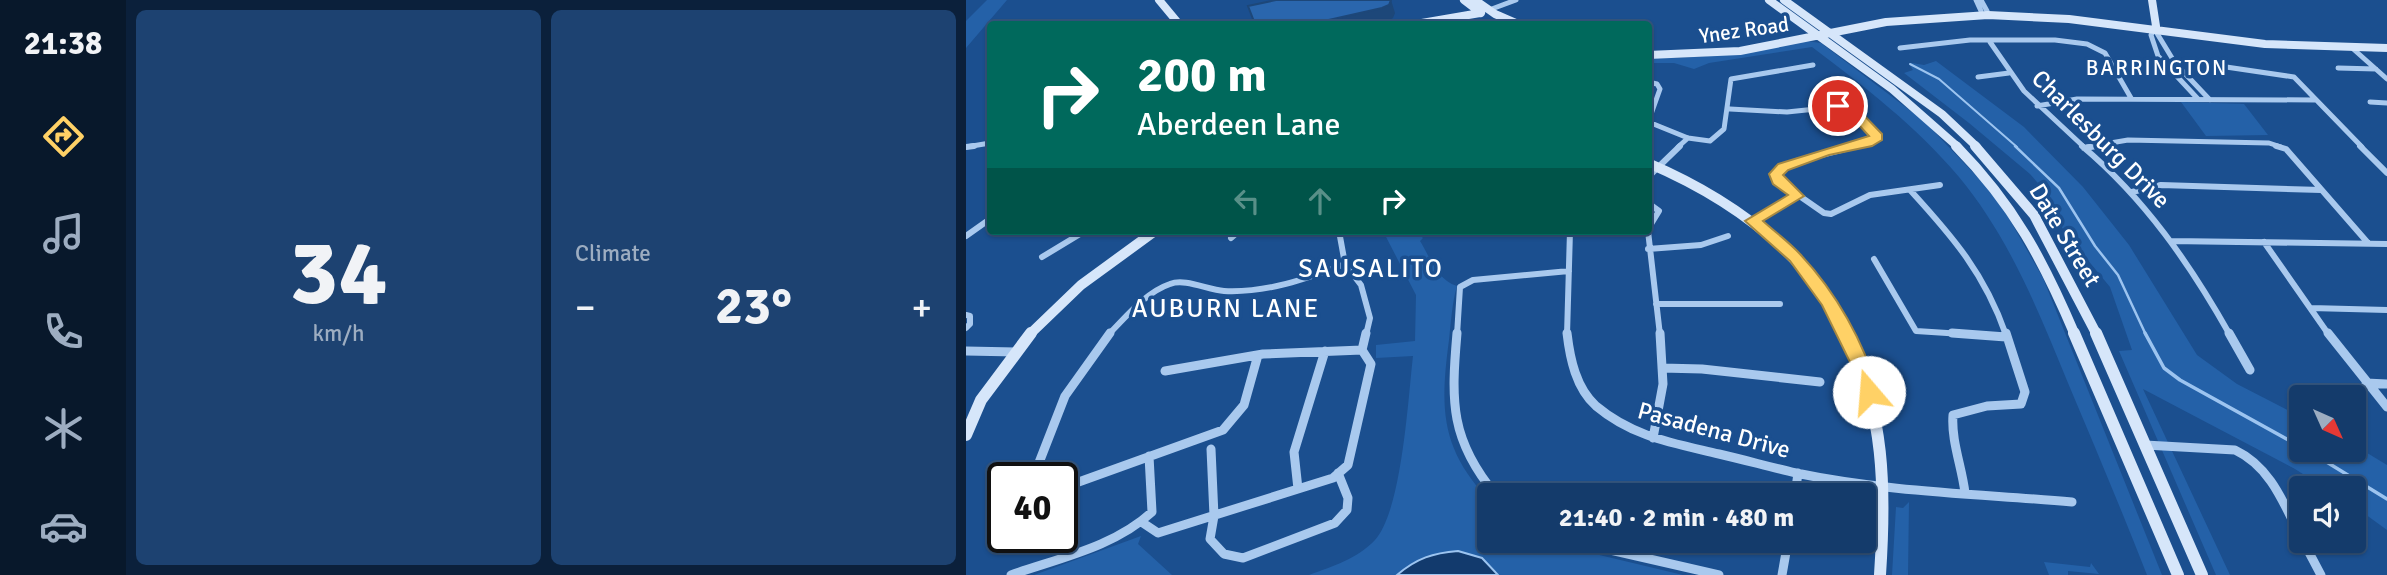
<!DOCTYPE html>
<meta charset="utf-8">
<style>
:root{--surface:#143b6b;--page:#1d4271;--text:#f1f3f6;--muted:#9dadc1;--line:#33557e;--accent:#ffd166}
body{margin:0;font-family:Signika,sans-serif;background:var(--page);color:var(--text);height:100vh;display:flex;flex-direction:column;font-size:26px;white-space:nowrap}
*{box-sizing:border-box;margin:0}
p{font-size:23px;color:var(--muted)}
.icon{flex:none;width:38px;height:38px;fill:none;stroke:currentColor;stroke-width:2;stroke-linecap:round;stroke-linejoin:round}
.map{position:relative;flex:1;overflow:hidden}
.panel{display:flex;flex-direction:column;gap:10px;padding:10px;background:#0b203b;width:840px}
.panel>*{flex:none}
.guide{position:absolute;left:21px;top:21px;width:665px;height:214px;border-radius:7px;box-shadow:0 2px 5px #0004,0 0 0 2px var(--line);background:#00695c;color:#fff;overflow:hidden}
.needle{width:46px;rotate:135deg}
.buttons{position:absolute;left:1323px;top:385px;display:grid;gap:14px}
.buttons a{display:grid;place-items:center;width:77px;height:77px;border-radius:7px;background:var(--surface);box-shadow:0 2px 5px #0004,0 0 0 2px var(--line);font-size:35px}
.speed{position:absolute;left:21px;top:462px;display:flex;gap:14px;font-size:35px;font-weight:700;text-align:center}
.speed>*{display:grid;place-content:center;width:91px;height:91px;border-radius:50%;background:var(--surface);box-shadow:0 2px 5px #0004,0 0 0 2px var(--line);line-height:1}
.speed .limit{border:4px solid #111;border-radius:10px;background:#fff;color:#111}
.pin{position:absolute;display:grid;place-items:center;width:60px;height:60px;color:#fff;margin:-30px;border:4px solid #fff;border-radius:50%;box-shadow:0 2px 7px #0007}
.me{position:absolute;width:77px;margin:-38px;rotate:342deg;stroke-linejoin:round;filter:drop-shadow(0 0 5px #0008)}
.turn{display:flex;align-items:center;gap:24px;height:147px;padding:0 35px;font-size:32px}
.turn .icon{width:91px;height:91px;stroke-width:2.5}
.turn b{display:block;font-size:49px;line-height:60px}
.lanes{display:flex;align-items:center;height:66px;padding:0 35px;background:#0003;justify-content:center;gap:35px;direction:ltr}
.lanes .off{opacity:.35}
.big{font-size:52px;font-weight:700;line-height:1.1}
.panel .widget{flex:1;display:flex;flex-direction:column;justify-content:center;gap:10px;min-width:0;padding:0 24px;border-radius:10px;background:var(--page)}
.panel .dial{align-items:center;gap:0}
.dial b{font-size:91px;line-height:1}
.heat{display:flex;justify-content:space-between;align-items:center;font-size:38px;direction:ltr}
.panel .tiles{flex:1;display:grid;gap:10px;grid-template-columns:repeat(2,1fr)}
.trip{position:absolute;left:511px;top:483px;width:399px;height:70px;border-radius:7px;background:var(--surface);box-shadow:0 2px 5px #0004,0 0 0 2px var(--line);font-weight:700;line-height:70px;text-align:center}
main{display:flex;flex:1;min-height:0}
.tabs{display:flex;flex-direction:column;width:126px;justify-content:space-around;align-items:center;background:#08182b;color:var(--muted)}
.tabs .icon{width:49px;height:49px}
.tabs .selected{color:var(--accent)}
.tabs b{font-size:32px;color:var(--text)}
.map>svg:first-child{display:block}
</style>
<main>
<nav class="tabs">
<b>21:38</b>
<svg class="icon selected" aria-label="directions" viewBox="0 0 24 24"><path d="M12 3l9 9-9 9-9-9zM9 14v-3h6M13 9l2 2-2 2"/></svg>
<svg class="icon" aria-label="music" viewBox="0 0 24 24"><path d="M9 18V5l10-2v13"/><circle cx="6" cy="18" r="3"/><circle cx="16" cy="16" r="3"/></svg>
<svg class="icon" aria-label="phone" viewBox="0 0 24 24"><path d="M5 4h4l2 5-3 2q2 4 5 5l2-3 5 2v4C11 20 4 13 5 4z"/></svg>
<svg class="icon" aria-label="climate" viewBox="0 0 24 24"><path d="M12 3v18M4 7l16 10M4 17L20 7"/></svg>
<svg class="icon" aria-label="car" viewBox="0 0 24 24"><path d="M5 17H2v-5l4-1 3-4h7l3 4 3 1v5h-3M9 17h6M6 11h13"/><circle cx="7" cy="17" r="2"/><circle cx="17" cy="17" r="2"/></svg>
</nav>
<section class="panel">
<div class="tiles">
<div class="widget dial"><b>34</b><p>km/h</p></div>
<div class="widget"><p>Climate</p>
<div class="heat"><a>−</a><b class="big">23°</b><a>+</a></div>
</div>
</div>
</section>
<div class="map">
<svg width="1421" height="575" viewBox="0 0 1421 575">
<rect width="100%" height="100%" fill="#1b4f8f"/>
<path fill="#2461a8" d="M21 0H41L0 48V21Z
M840 41 855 43 958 121 1020 186 1041 215 1077 278 1196 575H1181C1156 511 1129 447 1102 383 1073 312 1043 237 993 177 950 126 899 87 846 47L743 63 728 69 708 63H683V58C737 59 787 52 840 41Z
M970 61 1058 127 1117 187 1163 245 1231 355 1271 384 1335 417V450H1388V445L1421 465V530L1388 506V488H1359L1329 469 1177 389 1264 575H1250L1153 351 1166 350 1144 287 1102 236 1092 222 1077 189 1064 174 1003 123 938 73 947 70 943 64 946 63 958 65Z
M1215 102 1278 104 1302 135 1240 136Z
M417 231H450L457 238 454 241C464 257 471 280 491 286 486 303 485 322 483 340 474 408 474 448 523 500V541H585L600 547 717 575H343C367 566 391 559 409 540 436 510 442 399 447 356L410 358V345L449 341 450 295Z
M943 502 942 575H926L930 507 937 508Z
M175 536 172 544 206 575H68Z
M1078 562 1124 567 1125 563 1133 574 1102 571V575H1083Z"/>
<path fill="#123a6d" stroke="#9cc4f0" stroke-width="2" d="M492 551 516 558 532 575H431C451 558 467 553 492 551Z"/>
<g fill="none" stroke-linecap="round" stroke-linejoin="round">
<path stroke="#9cc4f0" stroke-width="2" d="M944 64 973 79 1051 147"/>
<path stroke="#9cc4f0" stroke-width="2.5" d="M1049 146 1093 188 1129 246 1152 275 1180 335"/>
<path stroke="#9cc4f0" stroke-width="3.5" d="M1179 333 1198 368 1214 380 1335 447
M1341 450 1421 499"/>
<path stroke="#a9c9ee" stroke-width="5" d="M1010 0 1015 11
M1015 0 1021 11
M523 10 550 0
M1190 26 1185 35 1192 56 1232 99
M1189 30 1209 63 1244 100
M1024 42 1058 91 1118 147
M1385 47 1421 79
M934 48 1004 40H1089L1121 44 1139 53 1165 98
M1233 63 1328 77 1396 147
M1372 68 1410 69
M1012 77 1043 73
M682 82 691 84 694 89 684 117 685 123 722 138 744 141 758 129 765 79 847 65
M1404 102 1421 103
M1071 106 1111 99 1350 100
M764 109 821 112 879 106 911 134V137L884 147
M0 147 24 143
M712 147 722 138
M1121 147 1162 140 1303 143 1315 147"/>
<path stroke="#a9c9ee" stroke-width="6" d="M891 146 831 161 810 174 812 181 858 213 865 214 904 195 974 185
M1116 146C1179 199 1224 264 1264 335
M1310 146 1320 149 1402 243
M1394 146 1421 173
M0 147 8 146
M1118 148 1131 146
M682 177 714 146
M944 190C987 237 1019 274 1040 335
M1166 192 1195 185 1355 190
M682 203 693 211 682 229
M787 221 831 196
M373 231 379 264 395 285 404 318 400 335
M682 231 694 335
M0 236 24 219
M265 238 273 231
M1205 241 1421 244
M1298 242 1363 335
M682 249 735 245 762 236
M76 257 119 231
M908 259 950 331 1012 335
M690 304H814
M1345 308 1421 310
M0 315 4 316V324L0 328
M142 335C160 317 180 292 204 284 219 278 242 290 258 291 301 293 340 279 379 264
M491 335 494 287 507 280 603 271
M601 335 604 231"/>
<path stroke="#a9c9ee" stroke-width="9" d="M491 333C485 402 484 440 530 495
M601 333C604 359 610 388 630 406 667 437 707 443 753 454 779 460 804 467 830 473 920 492 1015 494 1106 502
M986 333 1040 337
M1263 333 1284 370
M1362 333 1421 407
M396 350 400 333
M0 351 50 352
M696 368 736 369 854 382
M199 371 297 354 396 350
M1400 383 1421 384
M687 438 697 384 694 333
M1179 445 1269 450C1305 467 1318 504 1335 538
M245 449 248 516 244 539 258 554 277 558 369 523 381 510 382 498 372 473
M67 478 99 396 144 333
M96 488 257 430 278 405 292 355
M332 489 328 452 359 351
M999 493C996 467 985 441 987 415L1021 406 1055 404 1059 392 1040 333
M829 495 832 473
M177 523 192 533 367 478 382 465 405 364 396 350
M605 541 753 575
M1337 541 1355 575
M45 575C93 558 148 547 186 512L183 456
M816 575 822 541"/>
<path stroke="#d6e6fa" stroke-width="8" d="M193 0 213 24
M498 0 515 13
M509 0 529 14 552 24
M803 0 926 89 992 147
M818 0 976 114 1011 147
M1186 0 1190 26
M450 24 514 13
M682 55 774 51 920 22 1022 15 1103 19 1299 44 1421 48"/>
<path stroke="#d6e6fa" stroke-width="10" d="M990 146C1048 205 1077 260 1109 335
M1009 146 1068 215 1131 335
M682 163C766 199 840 252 882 335
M63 335 115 285 189 231"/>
<path stroke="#d6e6fa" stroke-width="12" d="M882 333C918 417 920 485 914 575
M1108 333 1212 575
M1130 333 1236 575
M0 435 15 400 65 333"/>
</g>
<path fill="#1d4779" d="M425 0 429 13 427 18 420 22 408 24H345Z"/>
<path fill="#2a66ad" stroke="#1d4779" stroke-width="2" d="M310 0H425L423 5 416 8 345 24H289L282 6Z"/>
<path fill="#ffd166" stroke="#a68842" stroke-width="2" d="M879 102 891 108 916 134V140L906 146 863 155 822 170 817 175 838 196 797 221C809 232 823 242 834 254 870 292 898 342 912 392L909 397 903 399 896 397 887 368 856 305 824 261 779 221 822 195 807 184 803 174 812 164 903 136 882 113 866 106Z"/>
<g text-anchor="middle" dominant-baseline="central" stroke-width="7" stroke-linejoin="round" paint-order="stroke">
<g font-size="21" fill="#fff" stroke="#1b4f8f">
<text transform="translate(778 30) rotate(-8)">Ynez Road</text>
</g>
<g font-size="21" letter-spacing="2" fill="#fff" stroke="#1b4f8f">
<text x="1191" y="68">BARRINGTON</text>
</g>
<g font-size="24" fill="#fff" stroke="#1b4f8f">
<text transform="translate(1135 139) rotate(45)">Charlesburg Drive</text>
<text transform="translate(1099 235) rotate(59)">Date Street</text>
<text transform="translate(748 430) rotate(15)">Pasadena Drive</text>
</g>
<g font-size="26" letter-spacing="2" fill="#fff" stroke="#1b4f8f">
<text x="405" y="269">SAUSALITO</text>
<text x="260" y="309">AUBURN LANE</text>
</g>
</g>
</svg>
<div class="buttons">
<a><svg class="needle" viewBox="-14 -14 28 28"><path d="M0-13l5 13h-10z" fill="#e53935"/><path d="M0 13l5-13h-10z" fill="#9dadc1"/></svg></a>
<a><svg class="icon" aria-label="sound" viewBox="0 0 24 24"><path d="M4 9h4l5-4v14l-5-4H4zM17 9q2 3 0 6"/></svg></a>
</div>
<div class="speed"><div class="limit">40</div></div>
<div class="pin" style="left:872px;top:106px;background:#d93025"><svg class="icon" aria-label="arrive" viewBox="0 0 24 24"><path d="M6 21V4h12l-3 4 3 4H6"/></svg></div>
<svg class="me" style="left:903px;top:392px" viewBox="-20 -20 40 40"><circle r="19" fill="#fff"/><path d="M0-13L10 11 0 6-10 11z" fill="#ffd166"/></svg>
<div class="trip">21:40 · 2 min · 480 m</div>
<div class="guide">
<div class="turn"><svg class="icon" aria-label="right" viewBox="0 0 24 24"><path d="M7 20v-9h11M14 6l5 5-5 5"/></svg><div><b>200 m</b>Aberdeen Lane</div></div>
<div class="lanes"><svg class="icon off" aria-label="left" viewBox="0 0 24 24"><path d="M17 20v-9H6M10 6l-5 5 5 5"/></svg><svg class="icon off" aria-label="ahead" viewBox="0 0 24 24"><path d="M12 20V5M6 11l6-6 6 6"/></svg><svg class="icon" aria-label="right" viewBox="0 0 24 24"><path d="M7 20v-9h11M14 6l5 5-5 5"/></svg></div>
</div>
</div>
</main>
